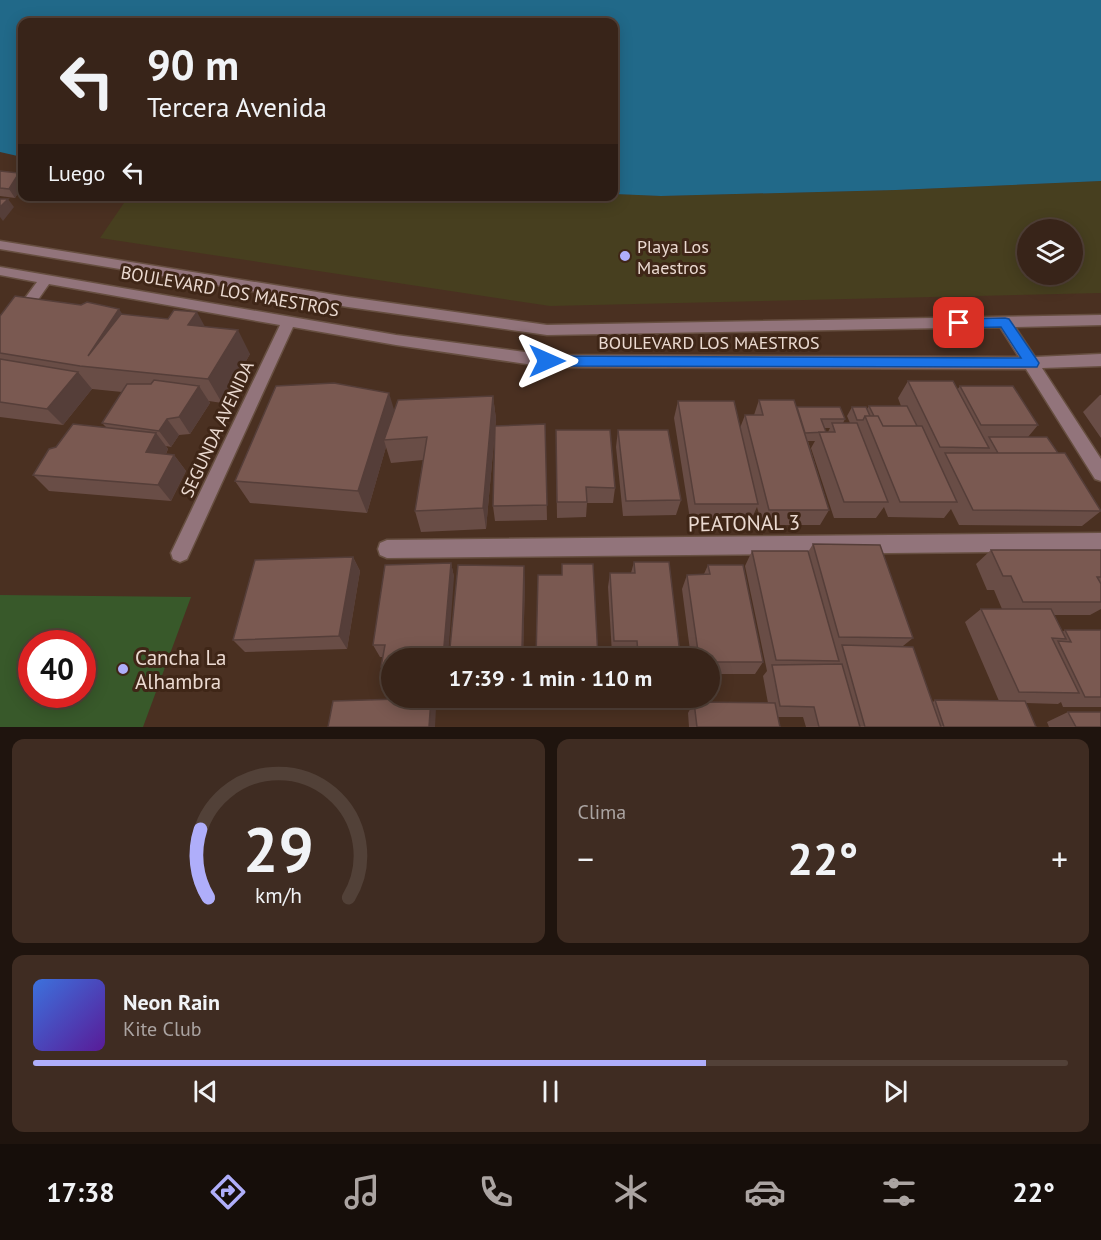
<!DOCTYPE html>
<html lang="es">
<meta charset="utf-8">
<style>
:root{--surface:#382419;--page:#3f2c22;--text:#f1f3f6;--muted:#aba4a2;--line:#524138;--accent:#afaefa}
body{margin:0;font-family:"PT Sans",sans-serif;background:var(--page);color:var(--text);height:100vh;display:flex;flex-direction:column;font-size:22px;white-space:nowrap}
*{box-sizing:border-box;margin:0}
p{font-size:20px;color:var(--muted)}
.icon{flex:none;width:33px;height:33px;fill:none;stroke:currentColor;stroke-width:2;stroke-linecap:round;stroke-linejoin:round}
.map{position:relative;height:727px;overflow:hidden}
.side{display:flex;flex-direction:column;gap:12px;padding:12px;background:#1f140e;flex:1}
.side>*{flex:none}
.guide{position:absolute;left:18px;top:18px;width:600px;height:183px;border-radius:12px;box-shadow:0 3px 15px #0003,0 0 0 2px var(--line);background:#382419;color:var(--text);overflow:hidden}
.controls{position:absolute;left:1017px;top:219px;display:grid;gap:12px}
.controls a{display:grid;place-items:center;width:66px;height:66px;border-radius:50%;background:var(--surface);box-shadow:0 3px 15px #0003,0 0 0 2px var(--line);font-size:30px}
.speed{position:absolute;left:18px;top:630px;display:flex;gap:12px;font-size:30px;font-weight:700;text-align:center}
.speed>*{display:grid;place-content:center;width:78px;height:78px;border-radius:50%;background:var(--surface);box-shadow:0 3px 15px #0003,0 0 0 2px var(--line);line-height:1}
.speed .limit{border:9px solid #d22;background:#fff;color:#111}
.pin{position:absolute;display:grid;place-items:center;width:51px;height:51px;color:#fff;margin:-26px;border-radius:12px;box-shadow:0 3px 9px #0006}
.me{position:absolute;width:66px;margin:-33px;rotate:90deg;stroke-linejoin:round;filter:drop-shadow(0 0 4px #0008)}
.turn{display:flex;align-items:center;gap:21px;height:126px;padding:0 30px;font-size:27px}
.turn .icon{width:78px;height:78px;stroke-width:2.5}
.turn b{display:block;font-size:42px;line-height:51px}
.then{display:flex;align-items:center;height:57px;padding:0 30px;background:#0003;gap:12px;font-size:22px}
.big{font-size:45px;font-weight:700;line-height:1.1}
.side .tile{flex:1;display:flex;flex-direction:column;justify-content:center;gap:9px;min-width:0;padding:0 21px;border-radius:12px;background:var(--page)}
.side .dial{align-items:center;gap:0}
.dial svg{height:156px;overflow:visible;fill:none;stroke:var(--line);stroke-width:7;stroke-linecap:round;text-anchor:middle}
.dial text{fill:var(--text);stroke:none}
.song{display:flex;align-items:center;gap:18px}
.cover{width:72px;height:72px;border-radius:9px;background:linear-gradient(135deg,hsl(220 70% 55%),hsl(270 70% 35%))}
.played{height:6px;border-radius:3px;background:linear-gradient(90deg,var(--accent) 65%,var(--line) 65%)}
.keys{display:flex;justify-content:space-around;direction:ltr}
.heat{display:flex;justify-content:space-between;align-items:center;font-size:33px;direction:ltr}
.side .tiles{flex:1;display:grid;gap:12px;grid-template-columns:1fr 1fr}
.tile:last-child{grid-column:span 2}
.trip{position:absolute;left:381px;top:648px;width:339px;height:60px;border-radius:30px;background:var(--surface);box-shadow:0 3px 15px #0003,0 0 0 2px var(--line);font-weight:700;line-height:60px;text-align:center}
.tab-bar{display:flex;height:96px;justify-content:space-around;align-items:center;background:#160e0a;color:var(--muted)}
.tab-bar .icon{width:42px;height:42px}
.tab-bar .active{color:var(--accent)}
.tab-bar b{font-size:27px;color:var(--text)}
.map>svg:first-child{display:block}
</style>
<div class="map">
<svg width="1101" height="727" viewBox="0 0 1101 727">
<rect width="100%" height="100%" fill="#4a3021"/>
<path fill="#38592a" fill-rule="evenodd" d="M0 595 191 597 143 727H0ZM32 644H82V694H32Z"/>
<path fill="#473f1f" fill-rule="evenodd" d="M1101 181V293L550 306 100 238 128 197 614 196V194L661 196 896 190ZM1028 230H1072V274H1028Z"/>
<path fill="#216989" d="M0 0H1101V181L896 190 661 196 614 194V22H22V157L0 152Z"/>
<g fill="none" stroke-linecap="round" stroke-linejoin="round">
<g stroke="#674f41" stroke-width="3">
<path id="minor" d="M0 241 348 297 547 325 1101 315V325L1015 327 1035 357 1101 354V366L1042 368 1101 459V481L1095 479 1026 369 547 367 396 345 293 327 187 559 180 562 173 559 171 553 280 325 49 284 5 347 0 348V332L37 282 0 275V267L396 335 547 355 1019 357 1000 327 547 335 348 307 0 249Z
M1101 533V551L387 558 380 555 378 549 380 543 387 540Z"/>
</g>
<use href="#minor" fill="#92747b" fill-rule="evenodd"/>
</g>
<path fill="#694d46" fill-rule="evenodd" d="M0 171 19 173 22 178V186L15 198 0 196Z
M123 314 205 327 250 354 222 403 209 401 210 403 190 434 179 435 171 447 166 446 168 449 166 454 174 455 186 471 171 501 49 491 33 475 56 447 106 427 102 423 122 392 92 389 63 425 0 417V316Z
M908 381 957 390 960 386 1038 425 1028 437 1058 453 1101 511 1082 526 959 525 951 509 944 518 888 517 884 507 876 518H834L811 448 815 441H808L829 510 820 525H762L757 507 751 520 690 519 674 418 678 401 740 428 745 415H754L759 400 797 407 845 419 843 423H850L847 416 852 407 867 409 869 406H901L898 398ZM824 428H830L828 432H826Z
M1100 395H1101V438L1083 412Z
M493 396 496 419 486 529 421 532 415 511 423 460 391 463 386 447 367 513 250 503 235 481 394 411Z
M545 424 547 520 495 521 493 506Z
M618 430 681 500 676 515 623 516 616 447Z
M556 446 615 488 613 503H587L586 517 557 518Z
M813 544 913 638 903 646 933 702 935 700 999 701 965 622 981 609H1002L994 590H987L976 564 991 550H1101V609L1090 615H1054L1062 632 1065 630H1101V707H1063L1061 702 1058 704 1026 703 1036 727H806L803 717H778L780 727H689L688 713 694 702 768 703 763 676 767 671 745 566 752 551 808 552Z
M353 557 360 571 347 649 245 652 233 640Z
M634 562 680 654 678 658H634V653L612 654 608 587 610 573H631Z
M451 563 454 577 392 658V679H388L381 667 383 657H380L373 645Z
M708 565 763 662 755 674H710V658H691L682 589 687 575 704 574Z
M525 580 523 658H449Z
M1068 712 1101 727H1049L1047 722Z"/>
<path fill="#553e39" d="M19 173 22 178V186L15 198 9 189Z
M8 199 14 207 3 221 0 217V207Z
M119 309 135 333 88 356Z
M197 312 210 336 188 325Z
M238 330 250 354 222 403 208 379Z
M78 372 92 389 63 425 47 409Z
M199 386 210 403 190 434 179 417Z
M389 393 396 416 384 440 386 447 367 513 358 491Z
M493 396 496 419 486 529 483 508Z
M167 419 179 435 171 447 159 431Z
M156 433 168 449 159 468 146 452Z
M174 455 186 471 171 501 158 485Z
M353 557 360 571 347 649 339 636Z
M451 563 454 577 448 658H443Z
M524 566 525 580 523 658 522 649Z
M432 698 436 708 435 727H429Z"/>
<path fill="#7a5951" stroke="#553e39" stroke-width="1.5" d="M0 171 19 173 9 189 0 188Z
M0 199H8L0 207Z
M15 296 81 305 87 302 119 309 88 356 121 314 168 319 174 310 197 312 188 325 238 330 208 379 80 366 0 353V316Z
M0 359 78 372 47 409 0 402Z
M154 380 199 386 179 417 167 419 159 431 102 423 127 384H151Z
M908 381H953L989 448 940 447Z
M334 383 389 393 358 491 235 481 276 386Z
M960 386H1013L1038 425H981Z
M493 396 483 508 415 511 427 437 384 440 398 400Z
M759 400H794L829 510H769L745 415H763Z
M678 401H734L758 504H695Z
M869 406H907L917 426H883L878 416H874Z
M797 407H840L845 419H821L826 432 805 433Z
M852 407H866L870 416H865L863 420H857Z
M865 416H878L883 426H922L957 502H900Z
M832 423H857L888 502H844L819 432H835Z
M73 424 156 433 146 452 174 455 158 485 33 475 49 449 56 447Z
M545 424 547 505 493 506 495 426Z
M556 430H610L615 488 586 487 587 502H557Z
M618 430H668L681 500 626 501Z
M989 437H1047L1058 453H998Z
M945 453H1065L1101 511 973 510Z
M813 544 880 545 913 638 839 637Z
M991 550H1101V577H1097L1101 584V602H1023L1011 576H1003Z
M752 551H808L839 661 776 660Z
M353 557 339 636 233 640 255 560Z
M634 562H669L680 654H638L637 641H614L610 573H635Z
M451 563 443 658H392V667H381L385 645H373L385 565Z
M562 564H593L598 658H536L538 575H562Z
M458 565 524 566 522 649H501V658H449Z
M708 565H743L763 662H710V658H699L687 575 710 574Z
M981 609H1051L1066 639 1052 638 1079 693 1019 692Z
M1065 630H1101V697H1085L1058 641 1071 642Z
M842 645 913 647 941 727H865Z
M842 664 860 727H819L814 707 780 706 772 665Z
M431 698 429 727H328L333 701Z
M935 700 1025 701 1036 727H944Z
M694 702 775 703 780 727H697Z
M1068 712H1101V727H1076Z"/>
<path fill="#1a73e8" stroke="#114b97" stroke-width="1.5" d="M1005 318 1009 319 1037 360 1039 363 1037 367 547 366 540 361 547 356 1021 358 1001 327 959 328 953 323 959 319Z"/>
<g fill="#afaefa" stroke="#3f2617" stroke-width="2">
<circle cx="625" cy="256" r="6"/>
<circle cx="123" cy="669" r="6"/>
</g>
<g text-anchor="middle" dominant-baseline="central" stroke-width="6" stroke-linejoin="round" paint-order="stroke">
<g font-size="18" fill="#ebdad1" stroke="#3f2617" text-anchor="start">
<text x="637" y="246">Playa Los<tspan x="637" dy="21">Maestros</tspan></text>
</g>
<g font-size="18" fill="#ebdad1" stroke="#3f2617">
<text transform="translate(230 291) rotate(10)">BOULEVARD LOS MAESTROS</text>
<text x="709" y="342">BOULEVARD LOS MAESTROS</text>
<text transform="translate(217 429) rotate(-65)">SEGUNDA AVENIDA</text>
</g>
<g font-size="21" fill="#ebdad1" stroke="#3f2617">
<text transform="translate(744 523) rotate(-1)">PEATONAL 3</text>
</g>
<g font-size="21" fill="#ebdad1" stroke="#3f2617" text-anchor="start">
<text x="135" y="657">Cancha La<tspan x="135" dy="24">Alhambra</tspan></text>
</g>
</g>
</svg>
<div class="controls">
<a><svg class="icon" aria-label="layers" viewBox="0 0 24 24"><path d="M12 4l9 5-9 5-9-5zM3 14l9 5 9-5"/></svg></a>
</div>
<div class="speed"><div class="limit">40</div></div>
<div class="pin" style="left:959px;top:323px;background:#d93025"><svg class="icon" aria-label="arrive" viewBox="0 0 24 24"><path d="M6 21V4h12l-3 4 3 4H6"/></svg></div>
<svg class="me" style="left:547px;top:361px" viewBox="-20 -20 40 40"><path d="M0-17L14 15 0 8-14 15z" fill="#1a73e8" stroke="#fff" stroke-width="4"/></svg>
<div class="trip">17:39 · 1 min · 110 m</div>
<div class="guide">
<div class="turn"><svg class="icon" aria-label="left" viewBox="0 0 24 24"><path d="M17 20v-9H6M10 6l-5 5 5 5"/></svg><div><b>90 m</b>Tercera Avenida</div></div>
<div class="then">Luego<svg class="icon" aria-label="left" viewBox="0 0 24 24"><path d="M17 20v-9H6M10 6l-5 5 5 5"/></svg></div>
</div>
</div>
<section class="side">
<div class="tiles">
<div class="tile dial"><svg viewBox="0 0 100 80">
<path d="M14 69A42 42 0 1 1 86 69"/>
<path d="M14 69A42 42 0 0 1 10 34" stroke="#afaefa"/>
<text x="50" y="56" font-size="32" font-weight="700">29</text>
<text x="50" y="72" font-size="11">km/h</text>
</svg></div>
<div class="tile"><p>Clima</p>
<div class="heat"><a>−</a><b class="big">22°</b><a>+</a></div>
</div>
<div class="tile">
<div class="song"><i class="cover"></i><div><b>Neon Rain</b><p>Kite Club</p></div></div>
<div class="played"></div>
<div class="keys"><svg class="icon" aria-label="previous" viewBox="0 0 24 24"><path d="M18 5L8 12l10 7zM5 5v14"/></svg><svg class="icon" aria-label="pause" viewBox="0 0 24 24"><path d="M8 5v14M16 5v14"/></svg><svg class="icon" aria-label="next" viewBox="0 0 24 24"><path d="M6 5l10 7-10 7zM19 5v14"/></svg></div>
</div>
</div>
</section>
<nav class="tab-bar">
<b>17:38</b>
<svg class="icon active" aria-label="directions" viewBox="0 0 24 24"><path d="M12 3l9 9-9 9-9-9zM9 14v-3h6M13 9l2 2-2 2"/></svg>
<svg class="icon" aria-label="music" viewBox="0 0 24 24"><path d="M9 18V5l10-2v13"/><circle cx="6" cy="18" r="3"/><circle cx="16" cy="16" r="3"/></svg>
<svg class="icon" aria-label="phone" viewBox="0 0 24 24"><path d="M5 4h4l2 5-3 2q2 4 5 5l2-3 5 2v4C11 20 4 13 5 4z"/></svg>
<svg class="icon" aria-label="climate" viewBox="0 0 24 24"><path d="M12 3v18M4 7l16 10M4 17L20 7"/></svg>
<svg class="icon" aria-label="car" viewBox="0 0 24 24"><path d="M5 17H2v-5l4-1 3-4h7l3 4 3 1v5h-3M9 17h6M6 11h13"/><circle cx="7" cy="17" r="2"/><circle cx="17" cy="17" r="2"/></svg>
<svg class="icon" aria-label="filters" viewBox="0 0 24 24"><path d="M4 7h16M4 17h16"/><circle cx="9" cy="7" r="2"/><circle cx="15" cy="17" r="2"/></svg>
<b>22°</b>
</nav>
